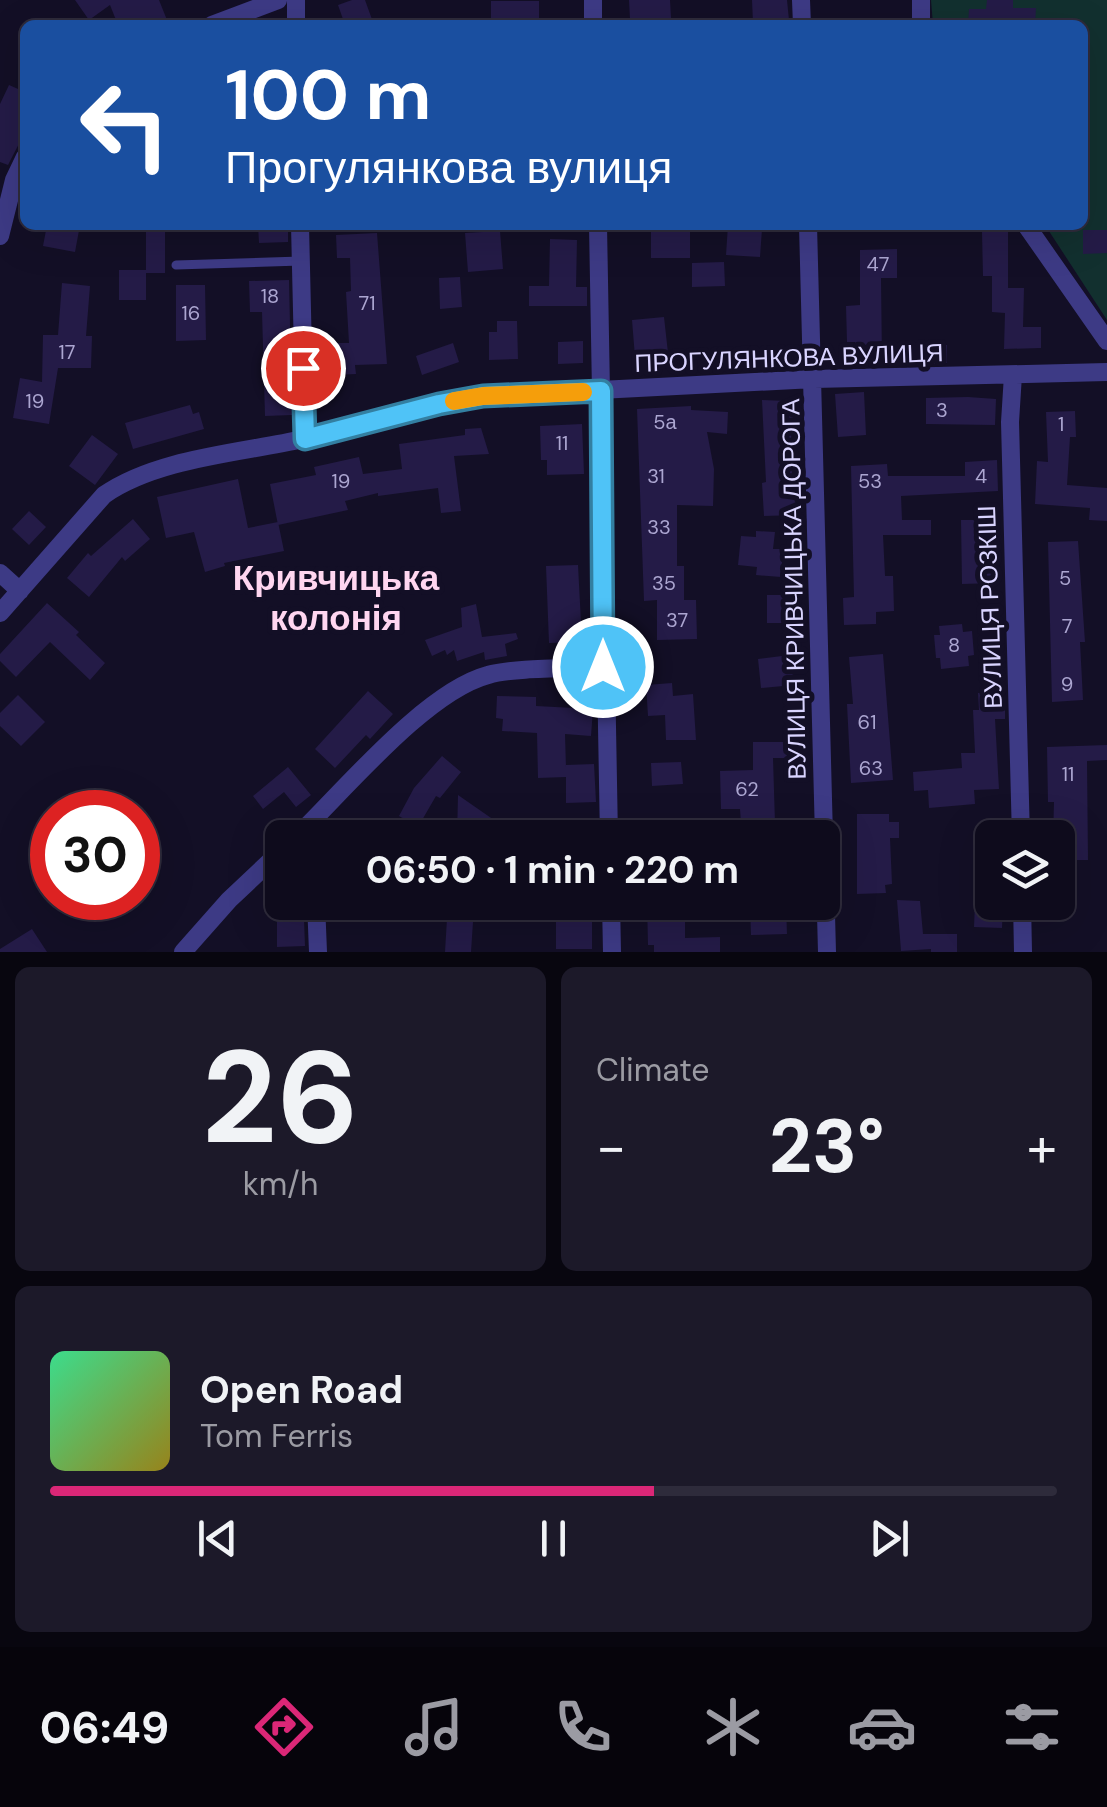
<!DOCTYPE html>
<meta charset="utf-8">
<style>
:root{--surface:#0e0b1c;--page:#1c1929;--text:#f1f3f6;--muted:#9b9ba3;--line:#2e2b3b;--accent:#db2777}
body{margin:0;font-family:"DM Sans",sans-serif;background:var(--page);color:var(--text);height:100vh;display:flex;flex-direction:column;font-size:38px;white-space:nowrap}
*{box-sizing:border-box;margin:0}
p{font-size:32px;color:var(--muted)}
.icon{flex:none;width:55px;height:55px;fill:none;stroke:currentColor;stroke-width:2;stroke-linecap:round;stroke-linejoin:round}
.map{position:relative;height:952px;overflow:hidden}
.side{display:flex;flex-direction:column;gap:15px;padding:15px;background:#08060f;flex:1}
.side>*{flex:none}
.hud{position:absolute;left:20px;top:20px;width:1068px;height:210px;border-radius:15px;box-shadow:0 10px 40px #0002,0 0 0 2px var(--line);background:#1a4fa0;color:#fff;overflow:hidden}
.buttons{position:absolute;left:975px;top:820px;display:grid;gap:20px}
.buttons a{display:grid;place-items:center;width:100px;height:100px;border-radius:15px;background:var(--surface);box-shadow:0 10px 40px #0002,0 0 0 2px var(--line);font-size:50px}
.speed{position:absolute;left:30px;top:790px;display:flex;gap:20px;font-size:50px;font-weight:700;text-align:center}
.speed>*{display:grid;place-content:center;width:130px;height:130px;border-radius:50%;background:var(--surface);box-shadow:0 10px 40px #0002,0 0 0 2px var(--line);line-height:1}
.speed .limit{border:15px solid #d22;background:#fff;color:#111}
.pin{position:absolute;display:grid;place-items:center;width:85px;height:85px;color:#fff;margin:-42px;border:5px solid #fff;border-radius:50%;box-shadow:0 2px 10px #0007}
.me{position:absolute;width:110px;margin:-55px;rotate:0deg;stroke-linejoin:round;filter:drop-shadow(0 0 8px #0008)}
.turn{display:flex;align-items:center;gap:35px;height:210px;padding:0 40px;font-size:45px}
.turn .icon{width:130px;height:130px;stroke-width:2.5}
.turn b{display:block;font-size:70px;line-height:85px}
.big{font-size:75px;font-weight:700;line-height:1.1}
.side .tile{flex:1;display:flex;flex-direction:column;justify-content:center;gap:15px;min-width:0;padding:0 35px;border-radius:15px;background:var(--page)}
.side .dial{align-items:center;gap:0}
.dial b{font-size:130px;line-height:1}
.song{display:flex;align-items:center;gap:30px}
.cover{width:120px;height:120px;border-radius:15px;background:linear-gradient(135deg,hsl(150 70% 55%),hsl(50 70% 35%))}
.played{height:10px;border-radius:5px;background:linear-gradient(90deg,var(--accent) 60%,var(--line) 60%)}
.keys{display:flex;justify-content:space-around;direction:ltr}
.heat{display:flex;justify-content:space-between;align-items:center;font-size:55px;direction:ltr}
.side .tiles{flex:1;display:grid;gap:15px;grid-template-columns:1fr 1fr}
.tile:last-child{grid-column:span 2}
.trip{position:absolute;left:265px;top:820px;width:575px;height:100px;border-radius:15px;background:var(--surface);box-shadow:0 10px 40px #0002,0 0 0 2px var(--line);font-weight:700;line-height:100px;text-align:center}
.dock{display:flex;height:160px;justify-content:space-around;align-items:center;background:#06040b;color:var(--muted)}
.dock .icon{width:70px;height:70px}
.dock .on{color:var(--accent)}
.dock b{font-size:45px;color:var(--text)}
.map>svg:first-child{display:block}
</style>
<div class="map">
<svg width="1107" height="952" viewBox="0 0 1107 952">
<rect width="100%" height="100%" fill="#130f26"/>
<path fill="#12302f" d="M931 0H1107V320L1045 225H1082V25H933Z"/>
<path fill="#241b47" d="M75 0H159L169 25H118L110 5 89 20Z
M352 0H365L374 25H345L338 5Z
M629 0H670L671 18 630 19Z
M752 0H787L789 20 753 23Z
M987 0H1013V8H1036L1035 25H968L969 9H986Z
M491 1H539V25H491Z
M9 85 25 92V132L8 165 0 162V104Z
M47 225H80L75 252 43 246Z
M146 225H165V273H146Z
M258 225H288V242L259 243Z
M651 225H690V258H651Z
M728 225 762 229 760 257 726 255Z
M1083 230H1107V253L1083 254Z
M500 231 503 269 468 272 465 233Z
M1008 231V288H1024L1023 327H1041V348L1004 349 1005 313 992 312V276H983L982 232Z
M377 233 387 364 355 365 356 374 335 375 334 343H349L346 292 351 291 350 258H337L336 235Z
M550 239 577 240 576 287H587V306H529V286H549Z
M897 249V278H881L882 362 856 363 855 342H847L846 306 860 305V250Z
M724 262 725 286 692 287V263Z
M119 270H146V300H119Z
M460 277 462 307 440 309 439 278Z
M289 280 292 415 265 416 262 312H250L249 281Z
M62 283 90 286 86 336H92L91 368H58L49 424 13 418 20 378 42 382 43 335H58Z
M176 285H205L206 340 176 341Z
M664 317 668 353 635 357 632 320Z
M497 321H517L518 359 489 360V332H497Z
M583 341V363L558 364V342Z
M453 343 459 362 422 375 416 356Z
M918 345H947V363L918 364Z
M864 392 866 435 838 437 835 394Z
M968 397 996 399 995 425 926 424V398Z
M762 400 787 401 794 409 795 427H791L792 481H795L797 515 764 516 762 483 766 482Z
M190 405 193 414 199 412 204 429 133 449 125 423Z
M691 406V410L728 412 727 434 707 432 714 469 713 506 677 505V566H684V600H696L697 639 657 640V600L644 601 637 409Z
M1075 411 1076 437H1070L1067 485 1107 488V521L1089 520 1090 508 1035 504 1037 461 1048 462 1046 412Z
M582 424 584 474 547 475V460H541L540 426Z
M481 428 489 454 454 456 461 511 441 513 438 488 378 496V493L345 501 348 510 278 525 270 484 316 475 314 467 359 457 363 474 402 469 399 444 465 435V429Z
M92 435 118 454 95 485 69 466Z
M997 460 998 491 901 496 902 520H931V535H883L885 576H893L894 611 876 612V624L844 625 843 598 854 597 851 466 887 464 888 476H965V462Z
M238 479 248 528 278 522 284 551 224 563 225 566 205 572 194 532 166 538 157 497Z
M29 511 46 527 29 545 12 529Z
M133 519 150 539 125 561 122 557 89 597 67 578 88 553 91 556Z
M961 520H995V583L962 584Z
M756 531 775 532 773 549H783L781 577 756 575 757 567 738 565 741 536 756 537Z
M1078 541 1085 642H1080L1083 700 1052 702 1048 542Z
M578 565 582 642 549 643 546 566Z
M767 595H793V623H767Z
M47 603 79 632 76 635 105 663 90 680 50 642 16 677 0 661V654Z
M476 604 482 637 516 633 518 639 505 644 507 656 485 660 484 652 457 661 454 650 447 655 445 650 432 656 425 640 462 627 461 608Z
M962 624 963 632 972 631 974 655 968 656 969 666 941 669 940 658H936L934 635H940L939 626Z
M883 654 893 780 851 783 847 704H853L849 657Z
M790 655 794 685 761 688 758 659Z
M672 683 673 696 693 694 696 740H666L665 715 648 716 646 685Z
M368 691 393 714 370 739 366 735 335 768 315 749Z
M994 692 995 698 1005 697V719H995L999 789 974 790 975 804 929 808 928 790 914 791 913 772 962 768 961 753H975L973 710H979L978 693Z
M18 695 45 722 21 746 0 726V713Z
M497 696 536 697V706L593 709 591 736 565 734 566 768V765L594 764 596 802 566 803V777L538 778 537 733 502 731 503 719 496 718Z
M753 742H787V758H773L775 823H785V838H735V823H741L740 809H721L720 771 753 770Z
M1107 745V760L1087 761 1088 860H1058V838H1053L1054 802H1048L1047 747Z
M442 756 461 772 440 798 436 796 418 827 399 816 414 788Z
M681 762 683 784 652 786 651 763Z
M288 767 311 795 296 807 284 792 263 809 253 796Z
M458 795 494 820 475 821 474 838H457Z
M857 814H889V822H899V838H890L892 884 885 885 886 893 857 894Z
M562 820V838H519V822Z
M897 900 920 901 923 934H957V952H931V949L901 951Z
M448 902H467V907H474L471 952H445Z
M647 902H685V938L720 937V952H654V945H648Z
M975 903 1003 904 1002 928 974 927Z
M786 905 787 934 751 935 750 906Z
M304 919 305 946 277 947V920Z
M592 919V949H556V920Z
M32 929 47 952H0V949Z"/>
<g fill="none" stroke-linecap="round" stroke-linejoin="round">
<path stroke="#3d3a85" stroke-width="9" d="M176 265 301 261"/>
<path stroke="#3d3a85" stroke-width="18" d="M296 0V25
M593 0V25
M801 0 802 25
M921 0V25
M212 25 278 0
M300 225 305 439
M598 225 609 838
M808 225 827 952
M1026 225 1107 341
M0 236 14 180 25 157
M1013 375 1010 422 1021 838
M0 573 20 591
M0 613 104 495C157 458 241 453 303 439 364 426 422 406 483 396L814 379 1107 372
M295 838C344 791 425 692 488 675 515 667 573 669 603 667
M316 902 318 952
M611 902 612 952
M1022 902 1023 952
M183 952 229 900 282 850"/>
</g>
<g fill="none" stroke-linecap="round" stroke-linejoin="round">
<g stroke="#337fa1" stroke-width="25">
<path id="route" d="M303 368 305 439 439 404 483 396 601 391 603 667"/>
</g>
<use href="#route" stroke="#4fc3f7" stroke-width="18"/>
<path stroke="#f59e0b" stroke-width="18" d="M454 401 483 396 583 392"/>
</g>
<g text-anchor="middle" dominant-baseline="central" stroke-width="10" stroke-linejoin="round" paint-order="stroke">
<g font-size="20" fill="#aca6d1">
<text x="878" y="264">47</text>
<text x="270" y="296">18</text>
<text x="367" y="303">71</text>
<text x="191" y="313">16</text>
<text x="67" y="352">17</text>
<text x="35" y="401">19</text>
<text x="942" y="410">3</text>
<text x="665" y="422">5а</text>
<text x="1061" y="424">1</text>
<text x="562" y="443">11</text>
<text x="656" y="476">31</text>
<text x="981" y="476">4</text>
<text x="341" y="481">19</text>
<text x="870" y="481">53</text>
<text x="659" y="527">33</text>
<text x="1065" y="578">5</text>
<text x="664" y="583">35</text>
<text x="677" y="620">37</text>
<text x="1067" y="626">7</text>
<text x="954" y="645">8</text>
<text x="1067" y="684">9</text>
<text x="867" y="722">61</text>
<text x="871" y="768">63</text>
<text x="1068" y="774">11</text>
<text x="747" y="789">62</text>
</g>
<g font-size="25" fill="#d9d4ff" stroke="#130f26">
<text transform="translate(789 358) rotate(-2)">ПРОГУЛЯНКОВА ВУЛИЦЯ</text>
<text transform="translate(794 589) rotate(-91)">ВУЛИЦЯ КРИВЧИЦЬКА ДОРОГА</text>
<text transform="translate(990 607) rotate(-92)">ВУЛИЦЯ РОЗКІШ</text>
</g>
<g font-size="35" font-weight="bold" fill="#ffd6f0" stroke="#130f26">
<text x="336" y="578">Кривчицька<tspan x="336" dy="40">колонія</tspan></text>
</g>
</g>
</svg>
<div class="buttons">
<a><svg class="icon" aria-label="layers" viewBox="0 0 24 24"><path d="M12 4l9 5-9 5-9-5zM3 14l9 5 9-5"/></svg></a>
</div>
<div class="speed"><div class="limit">30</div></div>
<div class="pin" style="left:303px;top:368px;background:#d93025"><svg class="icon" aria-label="arrive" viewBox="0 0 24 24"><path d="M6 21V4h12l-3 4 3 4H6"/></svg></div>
<svg class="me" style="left:603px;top:667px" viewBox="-20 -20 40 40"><circle r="17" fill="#4fc3f7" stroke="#fff" stroke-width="3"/><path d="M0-11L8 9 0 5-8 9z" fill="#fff"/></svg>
<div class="trip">06:50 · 1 min · 220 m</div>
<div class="hud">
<div class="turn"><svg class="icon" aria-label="left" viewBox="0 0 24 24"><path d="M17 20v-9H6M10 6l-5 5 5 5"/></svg><div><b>100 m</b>Прогулянкова вулиця</div></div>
</div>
</div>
<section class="side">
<div class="tiles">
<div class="tile dial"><b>26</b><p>km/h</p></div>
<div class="tile"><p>Climate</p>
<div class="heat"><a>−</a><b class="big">23°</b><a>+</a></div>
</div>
<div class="tile">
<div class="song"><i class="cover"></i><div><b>Open Road</b><p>Tom Ferris</p></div></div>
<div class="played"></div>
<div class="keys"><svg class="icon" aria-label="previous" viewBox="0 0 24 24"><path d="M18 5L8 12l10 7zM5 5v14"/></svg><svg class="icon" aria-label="pause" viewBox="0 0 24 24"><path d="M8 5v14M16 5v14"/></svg><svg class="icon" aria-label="next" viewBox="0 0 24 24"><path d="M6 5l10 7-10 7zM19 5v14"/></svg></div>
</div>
</div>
</section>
<nav class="dock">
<b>06:49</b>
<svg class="icon on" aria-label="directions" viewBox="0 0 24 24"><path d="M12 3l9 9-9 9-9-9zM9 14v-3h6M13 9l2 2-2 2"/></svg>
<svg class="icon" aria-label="music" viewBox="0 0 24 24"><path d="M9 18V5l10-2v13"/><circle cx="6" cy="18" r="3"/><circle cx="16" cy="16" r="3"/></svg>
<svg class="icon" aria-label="phone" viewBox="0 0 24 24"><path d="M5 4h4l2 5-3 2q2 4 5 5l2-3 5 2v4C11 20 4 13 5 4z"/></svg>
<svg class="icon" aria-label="climate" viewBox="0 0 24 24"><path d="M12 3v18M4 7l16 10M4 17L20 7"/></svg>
<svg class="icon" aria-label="car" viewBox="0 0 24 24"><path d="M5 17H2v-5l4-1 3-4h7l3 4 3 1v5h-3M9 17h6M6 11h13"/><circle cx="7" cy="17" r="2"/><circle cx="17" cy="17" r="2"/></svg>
<svg class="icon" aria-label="filters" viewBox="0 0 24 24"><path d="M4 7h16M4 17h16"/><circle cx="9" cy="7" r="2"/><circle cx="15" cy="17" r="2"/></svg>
</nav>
